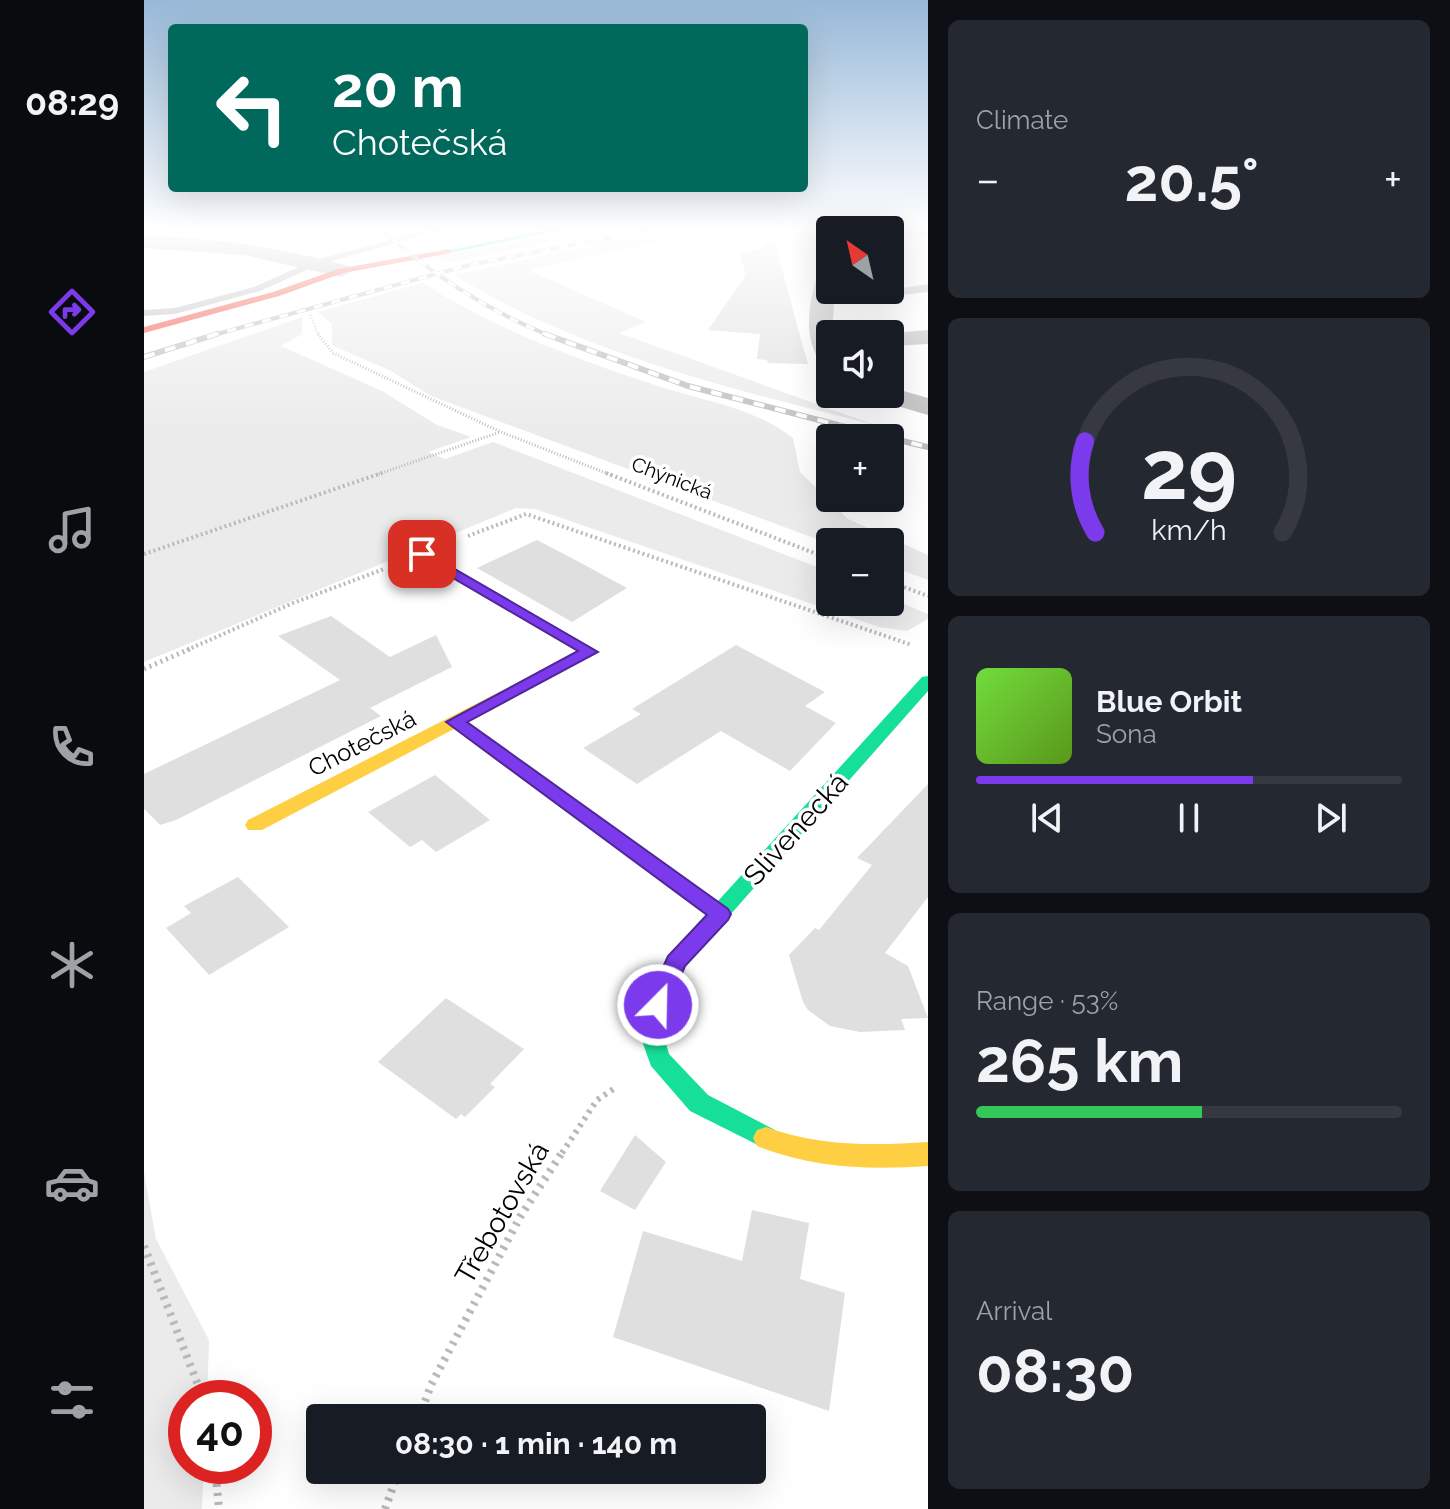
<!DOCTYPE html>
<meta charset="utf-8">
<style>
:root{--surface:#171b24;--page:#242831;--text:#f1f3f6;--muted:#9ea1a6;--line:#363941;--accent:#7c3aed}
body{margin:0;font-family:Raleway,sans-serif;background:var(--page);color:var(--text);height:100vh;display:flex;flex-direction:column;font-size:30px;white-space:nowrap}
*{box-sizing:border-box;margin:0}
p{font-size:26px;color:var(--muted)}
.icon{flex:none;width:44px;height:44px;fill:none;stroke:currentColor;stroke-width:2;stroke-linecap:round;stroke-linejoin:round}
.map{position:relative;flex:1;overflow:hidden}
.panel{display:flex;flex-direction:column;gap:20px;padding:20px;background:#0d0f14;width:522px}
.panel>*{flex:none}
.banner{position:absolute;left:24px;top:24px;width:640px;height:168px;border-radius:8px;box-shadow:0 8px 32px #0002;background:#00695c;color:#fff;overflow:hidden}
.needle{width:52px;rotate:326deg}
.controls{position:absolute;left:672px;top:216px;display:grid;gap:16px}
.controls a{display:grid;place-items:center;width:88px;height:88px;border-radius:8px;background:var(--surface);box-shadow:0 8px 32px #0002;font-size:40px}
.speed{position:absolute;left:24px;top:1380px;display:flex;gap:16px;font-size:40px;font-weight:700;text-align:center}
.speed>*{display:grid;place-content:center;width:104px;height:104px;border-radius:50%;background:var(--surface);box-shadow:0 8px 32px #0002;line-height:1}
.speed .limit{border:12px solid #d22;background:#fff;color:#111}
.pin{position:absolute;display:grid;place-items:center;width:68px;height:68px;color:#fff;margin:-34px;border-radius:16px;box-shadow:0 4px 12px #0006}
.me{position:absolute;width:88px;margin:-44px;rotate:23deg;stroke-linejoin:round;filter:drop-shadow(0 0 6px #0008)}
.turn{display:flex;align-items:center;gap:28px;height:168px;padding:0 32px;font-size:36px}
.turn .icon{width:104px;height:104px;stroke-width:2.5}
.turn b{display:block;font-size:56px;line-height:68px}
.big{font-size:60px;font-weight:700;line-height:1.1}
.panel .widget{flex:1;display:flex;flex-direction:column;justify-content:center;gap:12px;min-width:0;padding:0 28px;border-radius:12px;background:var(--page)}
.panel .dial{align-items:center;gap:0}
.dial svg{height:208px;overflow:visible;fill:none;stroke:var(--line);stroke-width:7;stroke-linecap:round;text-anchor:middle}
.dial text{fill:var(--text);stroke:none}
.song{display:flex;align-items:center;gap:24px}
.cover{width:96px;height:96px;border-radius:12px;background:linear-gradient(135deg,hsl(100 70% 55%),hsl(90 70% 35%))}
.played{height:8px;border-radius:4px;background:linear-gradient(90deg,var(--accent) 65%,var(--line) 65%)}
.keys{display:flex;justify-content:space-around;direction:ltr}
.heat{display:flex;justify-content:space-between;align-items:center;font-size:44px;direction:ltr}
.charge{height:12px;border-radius:6px;background:linear-gradient(90deg,#34c759 53%,var(--line) 0)}
.trip{position:absolute;left:162px;top:1404px;width:460px;height:80px;border-radius:8px;background:var(--surface);box-shadow:0 8px 32px #0002;font-weight:700;line-height:80px;text-align:center}
main{display:flex;flex:1;min-height:0}
.menu{display:flex;flex-direction:column;width:144px;justify-content:space-around;align-items:center;background:#090b0e;color:var(--muted)}
.menu .icon{width:56px;height:56px}
.menu .active{color:var(--accent)}
.menu b{font-size:36px;color:var(--text)}
.map>svg:first-child{display:block}
</style>
<main>
<nav class="menu">
<b>08:29</b>
<svg class="icon active" aria-label="directions" viewBox="0 0 24 24"><path d="M12 3l9 9-9 9-9-9zM9 14v-3h6M13 9l2 2-2 2"/></svg>
<svg class="icon" aria-label="music" viewBox="0 0 24 24"><path d="M9 18V5l10-2v13"/><circle cx="6" cy="18" r="3"/><circle cx="16" cy="16" r="3"/></svg>
<svg class="icon" aria-label="phone" viewBox="0 0 24 24"><path d="M5 4h4l2 5-3 2q2 4 5 5l2-3 5 2v4C11 20 4 13 5 4z"/></svg>
<svg class="icon" aria-label="climate" viewBox="0 0 24 24"><path d="M12 3v18M4 7l16 10M4 17L20 7"/></svg>
<svg class="icon" aria-label="car" viewBox="0 0 24 24"><path d="M5 17H2v-5l4-1 3-4h7l3 4 3 1v5h-3M9 17h6M6 11h13"/><circle cx="7" cy="17" r="2"/><circle cx="17" cy="17" r="2"/></svg>
<svg class="icon" aria-label="filters" viewBox="0 0 24 24"><path d="M4 7h16M4 17h16"/><circle cx="9" cy="7" r="2"/><circle cx="15" cy="17" r="2"/></svg>
</nav>
<div class="map">
<svg width="784" height="1509" viewBox="0 0 784 1509">
<rect width="100%" height="100%" fill="#fff"/>
<path fill="#ebebeb" d="M458 226H490L302 263 291 257Z
M561 226H604L497 245 384 270 502 322 475 333 731 425C588 389 436 353 310 275L462 242Z
M279 283C349 328 429 358 508 384 555 400 610 407 649 438L656 472 704 519 784 555V580L746 566V542H686V544L287 396 247 371 188 345V324L174 312Z
M158 317V334L137 346 238 391 293 425 327 437 284 452 301 459 349 442 686 572V602H746V598L784 614V619L763 631 735 627 391 509 372 508 0 662V372Z
M0 1172 12 1239 65 1340 63 1398H42V1466H60L58 1509H0Z"/>
<g fill="none" stroke-linecap="round" stroke-linejoin="round">
<path fill="#bebebe" fill-rule="evenodd" d="M299 226H311L174 265 116 291 31 314 0 316V310L31 308 110 287 168 261Z"/>
</g>
<path fill="#dfdfdf" d="M629 235 653 325 664 364 624 363 623 360 613 359 616 334 564 330 602 275 596 253 621 247Z
M393 540 437 563 483 588 428 622 333 568Z
M187 616 246 657 292 635 308 667 226 708 237 716 32 820 16 825 0 809V774L196 680 134 636Z
M592 645 681 692 661 706 692 723 646 771 577 731 493 784 439 748 497 714 488 709Z
M291 775 346 820 292 852 278 840 266 847 224 812Z
M784 784V897L741 953 764 966 784 1018 757 1019 761 1030 716 1032 686 1026 664 1010 659 1002 645 955 671 928 675 930 728 865 713 858Z
M94 877 145 927 65 975 22 928 47 913 40 906Z
M302 998 380 1049 346 1084 351 1087 321 1117 317 1114 312 1119 234 1062Z
M491 1135 522 1162 491 1210 456 1191Z
M608 1210 665 1223 656 1279 701 1293 685 1411 469 1337 499 1231 598 1261Z"/>
<g fill="none" stroke-linecap="round" stroke-linejoin="round">
<path stroke="#b9b9b9" stroke-width="2" stroke-dasharray="1 2" stroke-linecap="butt" d="M166 315 175 336"/>
<path stroke="#b9b9b9" stroke-width="3" stroke-dasharray="1 2" stroke-linecap="butt" d="M174 334 189 353 357 432 467 475
M232 475 356 432"/>
<path stroke="#b9b9b9" stroke-width="4" stroke-dasharray="2 3" stroke-linecap="butt" d="M462 473 686 559
M324 536 382 514 768 645
M0 554 238 473
M746 582 784 596
M43 650 149 603 240 569"/>
<path stroke="#b9b9b9" stroke-width="5" stroke-dasharray="2 4" stroke-linecap="butt" d="M0 669 48 648"/>
<path stroke="#b9b9b9" stroke-width="6" stroke-dasharray="3 5" stroke-linecap="butt" d="M418 1153 453 1100 471 1088"/>
<path stroke="#b9b9b9" stroke-width="8" stroke-dasharray="3 6" stroke-linecap="butt" d="M0 1246 59 1398
M275 1418 287 1385 376 1217 419 1151
M71 1466 75 1509
M241 1509 255 1470"/>
<path fill="#bebebe" fill-rule="evenodd" d="M784 284V292C759 294 693 306 674 293L680 289 746 290Z"/>
<path fill="#bebebe" fill-rule="evenodd" d="M741 226H784V235L746 237V230H737Z
M0 236C70 237 137 248 205 266L208 271 197 277 100 255 0 248Z
M686 262V290H691L686 366 677 363C657 334 666 300 675 268Z
M784 330V344L746 346V334H737Z
M746 387 784 398V415L733 400 729 394H746Z"/>
<path fill="#16e098" fill-rule="evenodd" d="M421 226H439L305 253 301 251Z
M784 676V691L541 966 517 1027 525 1054 564 1095 631 1130 635 1138 631 1146 622 1149 546 1111 507 1066 493 1027 524 956 562 914 399 792 401 788H415L574 901 778 677Z"/>
<path fill="#ffcf43" fill-rule="evenodd" d="M278 550 454 652 323 723 417 792 415 796H401L310 729 118 830H104L101 825 104 820 434 652 273 557V551Z
M622 1127C674 1146 729 1146 784 1142V1166C725 1170 668 1168 613 1146L609 1138 613 1130Z"/>
<path fill="#f24e42" fill-rule="evenodd" d="M305 249 308 253 199 273 135 296 0 333V327L129 292 194 269Z"/>
<g stroke="#bebebe" stroke-width="4">
<path id="rail-far1" d="M233 226C286 273 340 309 406 336
M66 336 325 265 524 226"/>
</g>
<g stroke="#bebebe" stroke-width="6">
<path id="rail" d="M401 334 544 386 744 438
M0 357 73 334
M746 438 784 447"/>
</g>
<use href="#rail-far1" stroke="#fff" stroke-width="3" stroke-dasharray="9" stroke-linecap="butt"/>
<use href="#rail" stroke="#fff" stroke-width="4" stroke-dasharray="11" stroke-linecap="butt"/>
</g>
<linearGradient id="sky" x2="0" y2="1"><stop stop-color="#97b8d7"/><stop offset="0.52" stop-color="#fff"/><stop offset="1" stop-color="#fff" stop-opacity="0"/></linearGradient>
<rect width="784" height="438" fill="url(#sky)"/>
<path fill="#7c3aed" stroke="#51269a" stroke-width="2" d="M278 550 454 652 323 722 584 909 587 914 584 920 541 966 522 1012 514 1014 506 1012 502 1005 524 956 563 915 302 722 434 651 273 557V551Z"/>
<g text-anchor="middle" dominant-baseline="central" stroke-width="7" stroke-linejoin="round" paint-order="stroke">
<g font-size="20" fill="#000" stroke="#fff">
<text transform="translate(528 478) rotate(21)">Chýnická</text>
</g>
<g font-size="24" fill="#000" stroke="#fff">
<text transform="translate(218 743) rotate(-27)">Chotečská</text>
</g>
<g font-size="28" fill="#000" stroke="#fff">
<text transform="translate(652 829) rotate(-48)">Slivenecká</text>
<text transform="translate(358 1213) rotate(-60)">Třebotovská</text>
</g>
</g>
</svg>
<div class="controls">
<a><svg class="needle" viewBox="-14 -14 28 28"><path d="M0-13l5 13h-10z" fill="#e53935"/><path d="M0 13l5-13h-10z" fill="#9ea1a6"/></svg></a>
<a><svg class="icon" aria-label="sound" viewBox="0 0 24 24"><path d="M4 9h4l5-4v14l-5-4H4zM17 9q2 3 0 6"/></svg></a>
<a>+</a>
<a>−</a>
</div>
<div class="speed"><div class="limit">40</div></div>
<div class="pin" style="left:278px;top:554px;background:#d93025"><svg class="icon" aria-label="arrive" viewBox="0 0 24 24"><path d="M6 21V4h12l-3 4 3 4H6"/></svg></div>
<svg class="me" style="left:514px;top:1005px" viewBox="-20 -20 40 40"><circle r="17" fill="#7c3aed" stroke="#fff" stroke-width="3"/><path d="M0-11L8 9 0 5-8 9z" fill="#fff"/></svg>
<div class="trip">08:30 · 1 min · 140 m</div>
<div class="banner">
<div class="turn"><svg class="icon" aria-label="left" viewBox="0 0 24 24"><path d="M17 20v-9H6M10 6l-5 5 5 5"/></svg><div><b>20 m</b>Chotečská</div></div>
</div>
</div>
<section class="panel">
<div class="widget"><p>Climate</p>
<div class="heat"><a>−</a><b class="big">20.5°</b><a>+</a></div>
</div>
<div class="widget dial"><svg viewBox="0 0 100 80">
<path d="M14 69A42 42 0 1 1 86 69"/>
<path d="M14 69A42 42 0 0 1 10 34" stroke="#7c3aed"/>
<text x="50" y="56" font-size="32" font-weight="700">29</text>
<text x="50" y="72" font-size="11">km/h</text>
</svg></div>
<div class="widget">
<div class="song"><i class="cover"></i><div><b>Blue Orbit</b><p>Sona</p></div></div>
<div class="played"></div>
<div class="keys"><svg class="icon" aria-label="previous" viewBox="0 0 24 24"><path d="M18 5L8 12l10 7zM5 5v14"/></svg><svg class="icon" aria-label="pause" viewBox="0 0 24 24"><path d="M8 5v14M16 5v14"/></svg><svg class="icon" aria-label="next" viewBox="0 0 24 24"><path d="M6 5l10 7-10 7zM19 5v14"/></svg></div>
</div>
<div class="widget"><p>Range · 53%</p><b class="big">265 km</b><div class="charge"></div></div>
<div class="widget"><p>Arrival</p><b class="big">08:30</b></div>
</section>
</main>
